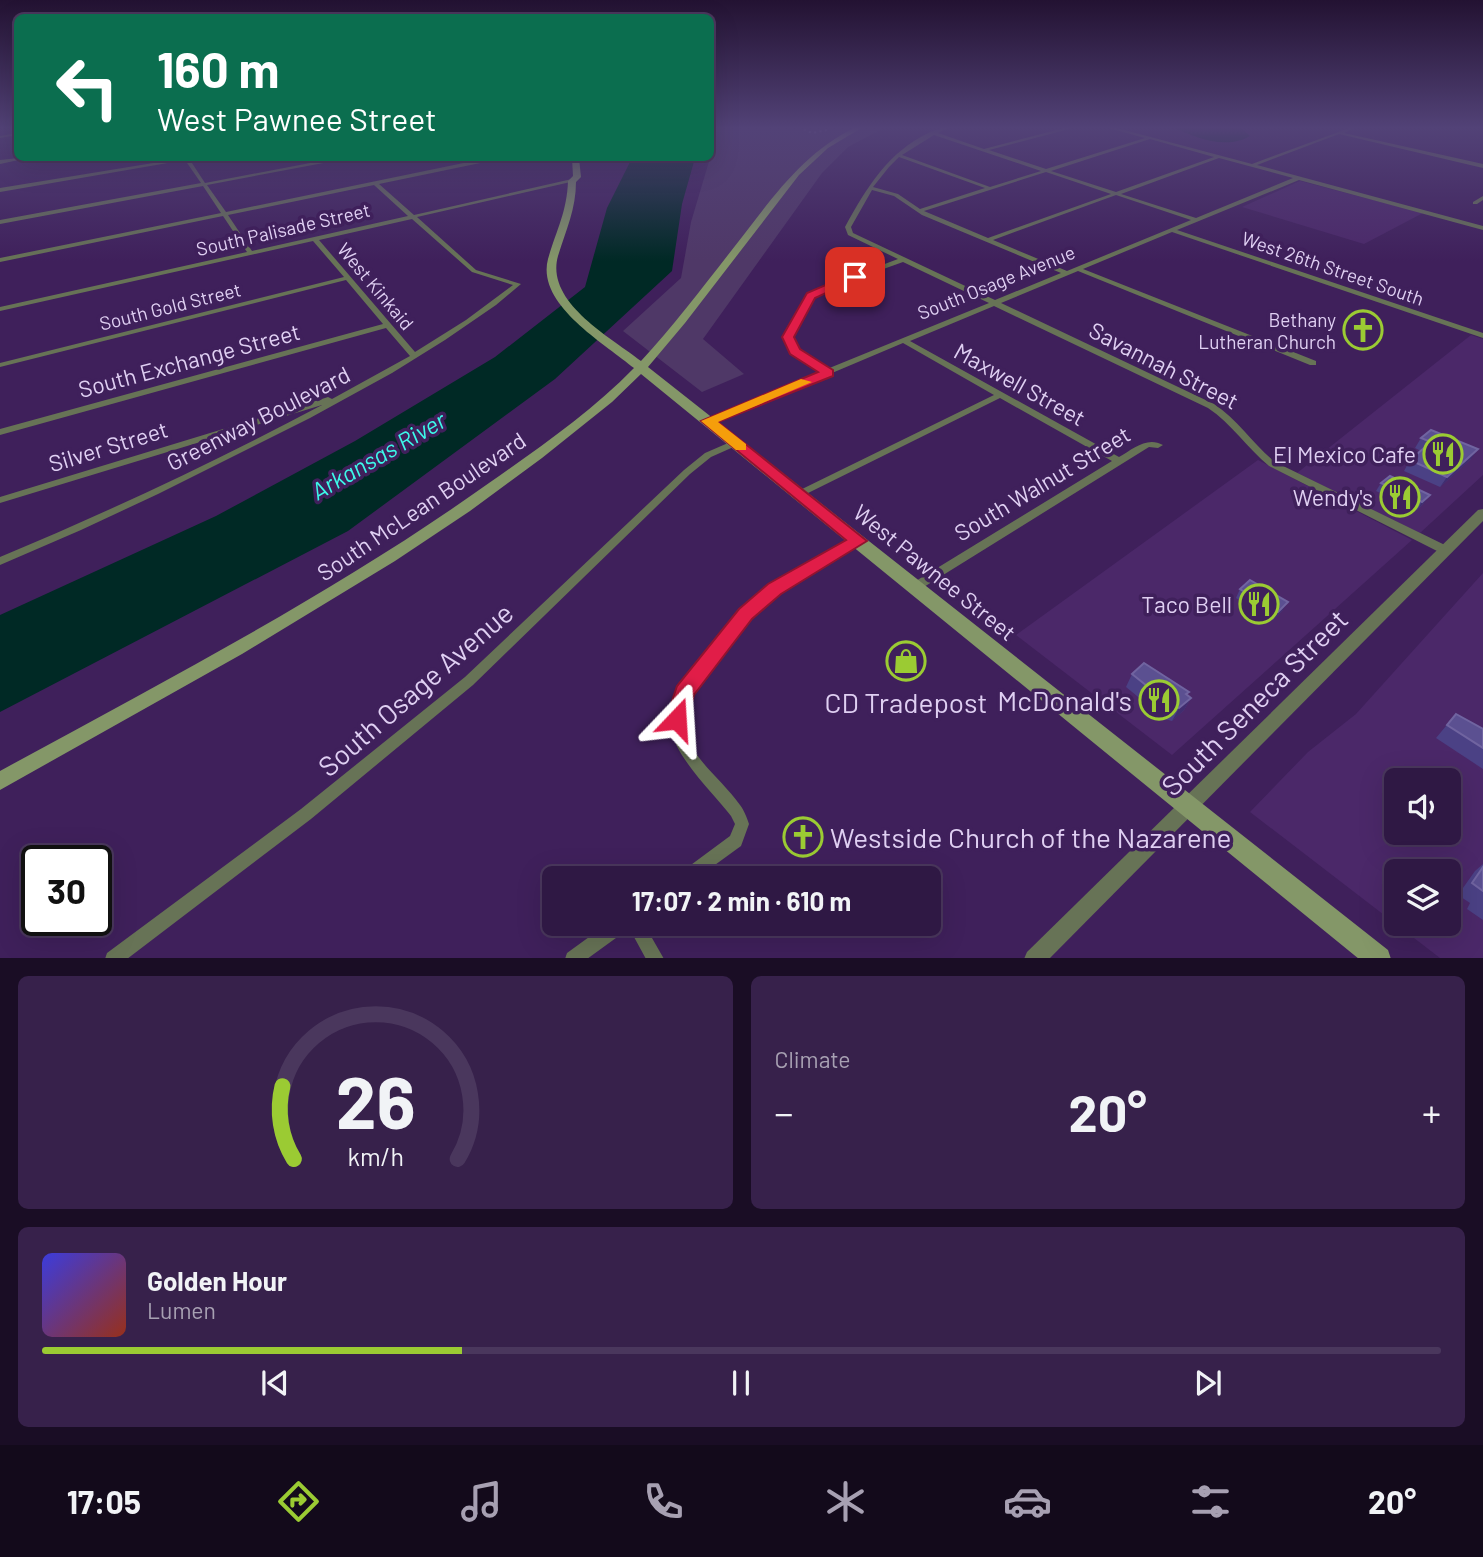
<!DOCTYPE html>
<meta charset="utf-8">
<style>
:root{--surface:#2f1844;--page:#37214b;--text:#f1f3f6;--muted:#a7a0b2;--line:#4a375d;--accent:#9bcb33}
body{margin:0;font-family:Barlow,sans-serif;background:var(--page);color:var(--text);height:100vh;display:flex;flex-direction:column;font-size:26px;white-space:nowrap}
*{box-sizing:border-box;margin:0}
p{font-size:23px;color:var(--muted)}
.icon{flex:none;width:38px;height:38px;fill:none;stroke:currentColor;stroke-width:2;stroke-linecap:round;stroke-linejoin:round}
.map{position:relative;height:958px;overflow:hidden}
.side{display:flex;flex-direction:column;gap:18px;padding:18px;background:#1a0d25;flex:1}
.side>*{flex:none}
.guide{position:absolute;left:14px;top:14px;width:700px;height:147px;border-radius:10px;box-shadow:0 7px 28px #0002,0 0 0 2px var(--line);background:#0b6e4f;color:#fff;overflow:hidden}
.buttons{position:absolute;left:1384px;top:768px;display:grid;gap:14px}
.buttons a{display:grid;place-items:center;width:77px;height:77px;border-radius:10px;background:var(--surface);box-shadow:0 7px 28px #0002,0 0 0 2px var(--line);font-size:35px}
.speed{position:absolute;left:21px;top:845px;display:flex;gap:14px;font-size:35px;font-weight:700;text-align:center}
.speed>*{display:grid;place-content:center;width:91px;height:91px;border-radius:50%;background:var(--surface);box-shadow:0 7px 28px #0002,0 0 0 2px var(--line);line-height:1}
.speed .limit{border:4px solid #111;border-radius:10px;background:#fff;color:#111}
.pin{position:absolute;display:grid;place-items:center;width:60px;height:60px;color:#fff;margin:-30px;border-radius:14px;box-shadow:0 4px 10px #0006}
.me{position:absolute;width:77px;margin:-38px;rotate:20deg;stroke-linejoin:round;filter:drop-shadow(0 0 5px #0008)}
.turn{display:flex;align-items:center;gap:24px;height:147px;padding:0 28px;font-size:32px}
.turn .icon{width:91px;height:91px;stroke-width:2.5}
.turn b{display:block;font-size:49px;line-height:60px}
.big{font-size:52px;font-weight:700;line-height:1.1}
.side .tile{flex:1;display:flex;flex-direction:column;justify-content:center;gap:10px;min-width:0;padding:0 24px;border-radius:10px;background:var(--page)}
.side .dial{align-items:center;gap:0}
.dial svg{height:182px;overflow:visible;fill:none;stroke:var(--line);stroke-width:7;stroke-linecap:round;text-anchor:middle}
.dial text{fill:var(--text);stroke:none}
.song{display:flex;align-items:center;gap:21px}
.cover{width:84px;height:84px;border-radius:10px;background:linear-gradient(135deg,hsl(240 70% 55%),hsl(10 70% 35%))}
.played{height:7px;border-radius:4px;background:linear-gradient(90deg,var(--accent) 30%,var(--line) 30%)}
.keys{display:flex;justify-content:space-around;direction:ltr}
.heat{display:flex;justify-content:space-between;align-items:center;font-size:38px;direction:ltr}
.side .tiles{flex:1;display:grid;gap:18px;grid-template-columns:1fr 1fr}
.tile:last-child{grid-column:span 2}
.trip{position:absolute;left:542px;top:866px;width:399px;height:70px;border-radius:10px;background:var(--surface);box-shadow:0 7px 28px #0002,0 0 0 2px var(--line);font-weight:700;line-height:70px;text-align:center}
.menu{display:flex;height:112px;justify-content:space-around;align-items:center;background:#130a1b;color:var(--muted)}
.menu .icon{width:49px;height:49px}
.menu .on{color:var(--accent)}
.menu b{font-size:32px;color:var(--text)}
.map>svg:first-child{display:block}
</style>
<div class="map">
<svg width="1483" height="959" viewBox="0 0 1483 959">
<rect width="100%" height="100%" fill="#3f205b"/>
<path fill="#4b2869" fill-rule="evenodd" d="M1300 181 1423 213 1364 244 1242 207Z
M1471 335 1483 339V475L1420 533 1297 473Z
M1258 460 1412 540 1172 755 1016 635Z
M1483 573V958H1440L1250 812 1308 752 1356 714ZM1396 780H1449V833H1396ZM1396 872H1449V924H1396Z"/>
<path fill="#4f3867" d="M711 127H886L848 147 822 173 703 339 744 374 702 392 623 331 681 278 691 222 710 158Z"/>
<path fill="#002925" d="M1173 127H1240L1250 136C1227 150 1195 138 1173 127Z
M632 158H695L682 204 672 271 555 379 348 531 0 712V615L216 516 355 441 495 357 585 287 607 208Z"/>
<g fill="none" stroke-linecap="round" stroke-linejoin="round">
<path fill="#677356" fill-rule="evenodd" d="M945 127H950L938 133 984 149 1068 127H1073V128L989 150 1046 169 1145 138 1108 128V127H1113L1252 164 1352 127H1357L1344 133 1483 164V168L1339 134 1257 165 1483 226V230L1299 180 1177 230 1483 333V338L1172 232 1083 269 1316 361V365H1310L1078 271 1001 303 1214 404C1238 420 1253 444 1275 462L1449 547 1450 550 1449 553H1441L1269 466C1247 448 1232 424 1208 408L994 306 910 341 1119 457C1133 449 1147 436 1163 445L1158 448 1149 447 919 590H911L909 587 911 584 1112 461 1000 398 802 496H796L794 494 796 492 994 395 903 343 832 373 831 375H827L711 423H705L704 421 705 419 821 372 792 353 784 342 785 335 802 302 818 289 898 259 848 235 845 227C867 187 888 152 930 132 935 130 940 129 945 127ZM934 135 1041 171 990 187 902 155ZM1150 139 1214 157 1116 192 1051 171ZM899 157 985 188 920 209 898 194 873 187 889 167ZM1219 158 1293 178 1196 218 1121 194ZM1046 172 1111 194 988 238 924 211ZM872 190 894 196 922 215 1061 273 995 300 853 233 851 227ZM1116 195 1191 220 1067 271 993 240ZM903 262 989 303 827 369 798 349 792 342 793 335 809 303 822 291Z
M18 133V135L0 138V136Z
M19 158H28L0 164V160Z
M184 158H192L190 160 205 183 331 159 334 161 207 185 226 212 483 159 486 161 485 162 379 184 414 215 572 179 575 181 417 217 476 270 521 284 496 305 445 340 392 373 310 418 158 494 81 530 0 565V557C110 511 217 461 322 405L0 503V497L325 398 328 397 332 399 410 356 386 328 0 435V429L383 324 346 280 0 367V363L344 277 313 241 0 311V307L247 252 223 216 0 262V258L221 213 203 186 0 224V220L201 183 185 160 0 192V188ZM374 185 408 216 252 251 228 215ZM412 219 472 272 513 285 466 320 415 352 319 240Z
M1483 196V200L1477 204H1473V202Z
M735 440 740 443 738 445 711 457 690 474 473 685 311 819 127 959H105L107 953 301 809 465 677 684 470 705 453Z
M858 537 862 538 863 541 862 544C833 559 804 573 778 593 748 616 671 696 687 737 698 764 724 782 740 805 744 810 747 818 749 824L741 846 697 878H678L680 873 730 836 735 824 731 816C714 794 674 756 671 728 668 686 734 616 765 590 785 575 807 563 829 552 839 547 848 541 858 537Z
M607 924H644L664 959H646L628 926 627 930 587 959H565L567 953Z"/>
<path fill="#677356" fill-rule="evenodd" d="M1483 509V521L1049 959H1024L1027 952 1478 510Z"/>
<path fill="#849768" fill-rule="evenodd" d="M856 127H863L828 148 799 175 685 323 648 367 1388 950 1391 959H1359L641 374 612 402 542 458 470 511 395 561 242 654 0 790V771C166 680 335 593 489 483 539 448 591 412 634 368 604 343 536 304 548 259 556 231 567 212 568 181L573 176 572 158H579L581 177 576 182C576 209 566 230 558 256 545 302 610 337 641 361 677 322 709 279 742 237 775 194 806 151 856 127Z"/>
<path stroke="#ae99c4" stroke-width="2" stroke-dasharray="2 3.5" stroke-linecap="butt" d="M799 127 812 133 827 130 826 127"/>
</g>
<path fill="#4b4185" d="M1421 438 1471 459 1440 487 1404 471 1410 460 1421 451 1415 448Z
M1381 483 1424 503 1417 510 1376 491Z
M1240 589 1283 610 1273 620 1236 598Z
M1132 674 1189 692 1187 695 1191 698 1184 710 1172 721 1165 719 1126 687Z
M1456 714 1483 729V769L1436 738Z
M1483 864V920L1467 909 1470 903 1458 895 1475 871Z"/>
<path fill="#402d6f" d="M1478 449 1471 459 1440 487 1447 477Z
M1430 495 1424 503 1417 510 1422 502Z
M1288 602 1283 610 1273 620 1278 612Z
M1191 698 1184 710 1172 721 1179 708Z"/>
<path fill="#5b5091" stroke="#7064a0" stroke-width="2" d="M1431 430 1478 449 1447 477 1410 460 1431 442 1421 438Z
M1390 476 1430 495 1422 502 1381 483Z
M1250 580 1288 602 1278 612 1240 589Z
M1144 663 1189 692 1186 694 1191 698 1179 708 1172 706 1132 674Z
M1456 714 1483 729V748L1447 725Z
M1483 867V891L1472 883Z"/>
<linearGradient id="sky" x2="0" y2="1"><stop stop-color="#231232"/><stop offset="0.49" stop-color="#524277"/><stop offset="1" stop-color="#524277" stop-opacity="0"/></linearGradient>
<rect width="1483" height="261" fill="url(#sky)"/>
<path fill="#e11d48" stroke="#92132f" stroke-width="2" d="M851 274 861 277 815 298 794 337 800 349 833 370V376L718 422 867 541 781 594 752 619 694 695 685 726 677 729 669 726 666 719 677 686 739 609 768 584 846 540 701 421 818 372 790 354 782 337 807 293Z"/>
<path fill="#f59e0b" d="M801 379 812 382 718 422 746 444V450H736L701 421Z"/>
<defs>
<g id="church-ring" transform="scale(2.0125)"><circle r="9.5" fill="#3f205b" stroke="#9bcb33" stroke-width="1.5"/><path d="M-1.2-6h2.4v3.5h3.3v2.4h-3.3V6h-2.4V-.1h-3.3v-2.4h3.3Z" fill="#9bcb33"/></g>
<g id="restaurant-ring" transform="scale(2.0125)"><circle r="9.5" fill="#3f205b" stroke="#9bcb33" stroke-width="1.5"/><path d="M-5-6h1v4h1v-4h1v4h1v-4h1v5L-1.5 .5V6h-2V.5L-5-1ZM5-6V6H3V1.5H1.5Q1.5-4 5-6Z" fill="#9bcb33"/></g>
<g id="shop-ring" transform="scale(2.0125)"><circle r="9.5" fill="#3f205b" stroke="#9bcb33" stroke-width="1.5"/><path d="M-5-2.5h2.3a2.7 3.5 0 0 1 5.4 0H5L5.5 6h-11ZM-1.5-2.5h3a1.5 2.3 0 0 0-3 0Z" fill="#9bcb33"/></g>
</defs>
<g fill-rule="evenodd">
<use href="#church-ring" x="1363" y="330"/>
<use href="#restaurant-ring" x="1443" y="454"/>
<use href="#restaurant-ring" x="1400" y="497"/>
<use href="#restaurant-ring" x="1259" y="604"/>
<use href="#shop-ring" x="906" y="661"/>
<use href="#restaurant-ring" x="1159" y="700"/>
<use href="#church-ring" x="803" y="837"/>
</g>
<g text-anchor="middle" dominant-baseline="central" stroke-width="7" stroke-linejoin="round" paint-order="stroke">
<g font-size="19" fill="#dfcff2" stroke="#3f205b">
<text transform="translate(283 229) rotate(-13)">South Palisade Street</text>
<text transform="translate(1333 268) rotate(19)">West 26th Street South</text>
<text transform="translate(996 282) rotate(-22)">South Osage Avenue</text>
<text transform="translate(376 286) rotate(50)">West Kinkaid</text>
<text transform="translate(170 306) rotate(-14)">South Gold Street</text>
</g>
<g font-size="19" fill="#dfcff2" stroke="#3f205b" text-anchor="end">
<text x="1336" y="319">Bethany<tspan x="1336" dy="22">Lutheran Church</tspan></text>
</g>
<g font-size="23" fill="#dfcff2" stroke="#3f205b">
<text transform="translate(189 360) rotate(-15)">South Exchange Street</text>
<text transform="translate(1164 365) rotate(27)">Savannah Street</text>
<text transform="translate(1020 384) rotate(29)">Maxwell Street</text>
<text transform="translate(258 418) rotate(-27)">Greenway Boulevard</text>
<text transform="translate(108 446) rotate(-17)">Silver Street</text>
<text transform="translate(1042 483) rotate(-31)">South Walnut Street</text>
<text transform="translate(421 506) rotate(-34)">South McLean Boulevard</text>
<text transform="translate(935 572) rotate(39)">West Pawnee Street</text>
</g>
<g font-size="23" fill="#dfcff2" stroke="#3f205b" text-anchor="end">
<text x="1416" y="454">El Mexico Cafe</text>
<text x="1373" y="497">Wendy's</text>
<text x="1232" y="604">Taco Bell</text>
</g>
<g font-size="24" font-style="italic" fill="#3cf9e9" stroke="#3f205b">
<text transform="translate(378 455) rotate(-30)">Arkansas River</text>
</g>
<g font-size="28" fill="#dfcff2" stroke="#3f205b">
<text transform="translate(415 689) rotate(-41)">South Osage Avenue</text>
<text transform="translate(1254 702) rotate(-45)">South Seneca Street</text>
</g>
<g font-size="28" fill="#dfcff2" stroke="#3f205b" text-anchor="end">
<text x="1132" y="700">McDonald's</text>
<text x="906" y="702" text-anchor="middle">CD Tradepost</text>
<text x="830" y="837" text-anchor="start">Westside Church of the Nazarene</text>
</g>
</g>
</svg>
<div class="buttons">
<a><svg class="icon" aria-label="sound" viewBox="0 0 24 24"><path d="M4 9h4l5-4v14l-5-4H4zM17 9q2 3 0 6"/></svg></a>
<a><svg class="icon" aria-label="layers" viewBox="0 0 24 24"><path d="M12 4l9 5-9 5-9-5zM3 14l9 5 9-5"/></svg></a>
</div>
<div class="speed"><div class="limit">30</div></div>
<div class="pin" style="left:855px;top:277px;background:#d93025"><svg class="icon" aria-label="arrive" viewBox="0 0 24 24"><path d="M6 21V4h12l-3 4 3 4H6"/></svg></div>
<svg class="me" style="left:677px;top:719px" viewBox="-20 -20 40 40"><path d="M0-17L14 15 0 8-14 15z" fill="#e11d48" stroke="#fff" stroke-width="4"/></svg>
<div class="trip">17:07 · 2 min · 610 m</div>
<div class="guide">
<div class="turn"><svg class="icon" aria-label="left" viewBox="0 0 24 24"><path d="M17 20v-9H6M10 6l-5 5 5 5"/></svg><div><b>160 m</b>West Pawnee Street</div></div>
</div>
</div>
<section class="side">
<div class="tiles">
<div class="tile dial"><svg viewBox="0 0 100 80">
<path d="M14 69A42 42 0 1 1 86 69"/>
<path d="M14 69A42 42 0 0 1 9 37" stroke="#9bcb33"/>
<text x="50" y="56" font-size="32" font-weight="700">26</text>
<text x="50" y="72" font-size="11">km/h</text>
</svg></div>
<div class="tile"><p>Climate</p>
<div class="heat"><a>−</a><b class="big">20°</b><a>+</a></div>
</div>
<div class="tile">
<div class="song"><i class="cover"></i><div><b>Golden Hour</b><p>Lumen</p></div></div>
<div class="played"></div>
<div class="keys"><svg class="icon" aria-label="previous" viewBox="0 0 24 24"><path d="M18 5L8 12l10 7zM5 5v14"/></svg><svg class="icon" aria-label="pause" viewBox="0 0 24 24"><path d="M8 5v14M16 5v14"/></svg><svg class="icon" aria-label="next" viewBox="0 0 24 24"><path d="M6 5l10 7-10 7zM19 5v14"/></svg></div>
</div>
</div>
</section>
<nav class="menu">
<b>17:05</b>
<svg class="icon on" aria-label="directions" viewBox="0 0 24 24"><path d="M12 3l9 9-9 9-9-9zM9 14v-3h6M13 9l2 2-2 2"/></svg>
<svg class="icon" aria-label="music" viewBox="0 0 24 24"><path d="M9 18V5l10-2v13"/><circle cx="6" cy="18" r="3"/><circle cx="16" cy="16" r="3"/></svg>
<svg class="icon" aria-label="phone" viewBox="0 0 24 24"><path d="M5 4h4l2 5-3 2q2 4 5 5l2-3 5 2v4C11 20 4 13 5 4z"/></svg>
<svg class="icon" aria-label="climate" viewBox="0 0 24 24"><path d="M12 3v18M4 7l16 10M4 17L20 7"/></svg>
<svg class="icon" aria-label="car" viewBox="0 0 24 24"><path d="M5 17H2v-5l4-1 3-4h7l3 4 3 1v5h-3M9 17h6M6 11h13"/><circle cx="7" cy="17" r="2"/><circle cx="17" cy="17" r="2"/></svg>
<svg class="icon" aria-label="filters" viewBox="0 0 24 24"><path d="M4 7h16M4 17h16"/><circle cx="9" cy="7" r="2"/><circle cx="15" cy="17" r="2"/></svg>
<b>20°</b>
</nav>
